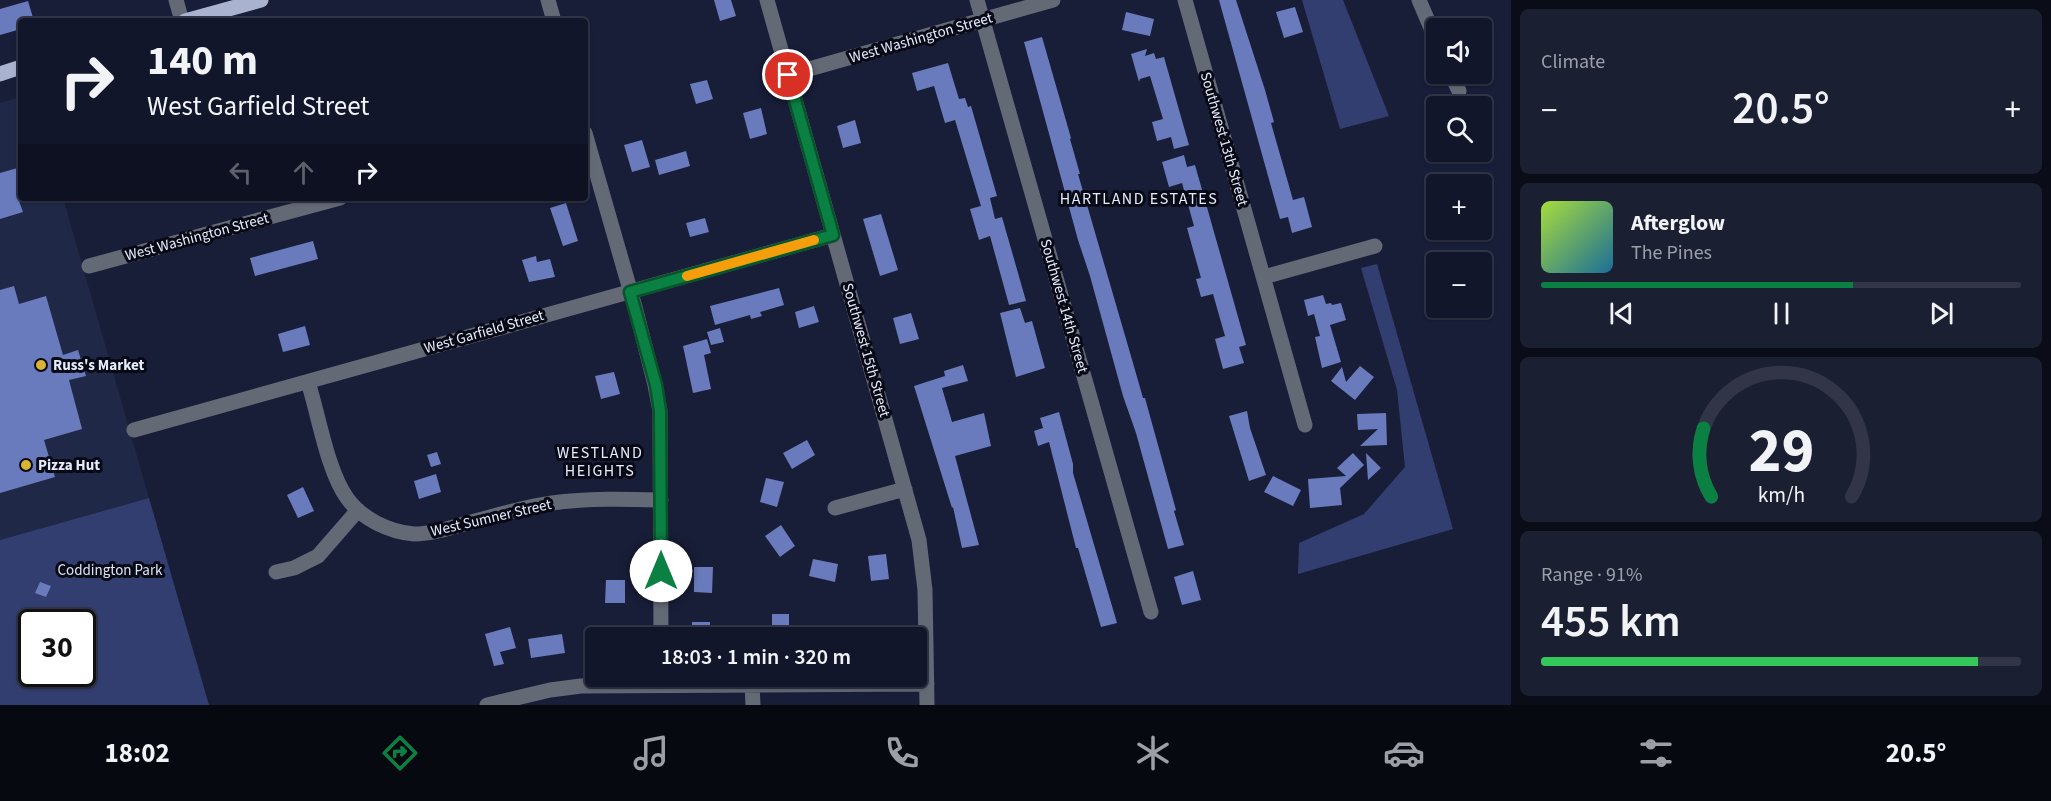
<!DOCTYPE html>
<meta charset="utf-8">
<style>
:root{--surface:#12162a;--page:#1b1f32;--text:#f1f3f6;--muted:#9c9fa8;--line:#313547;--accent:#0b8043}
body{margin:0;font-family:"Source Sans 3",sans-serif;background:var(--page);color:var(--text);height:100vh;display:flex;flex-direction:column;font-size:22px;white-space:nowrap}
*{box-sizing:border-box;margin:0}
p{font-size:20px;color:var(--muted)}
.icon{flex:none;width:33px;height:33px;fill:none;stroke:currentColor;stroke-width:2;stroke-linecap:round;stroke-linejoin:round}
.map{position:relative;flex:1;overflow:hidden}
.panel{display:flex;flex-direction:column;gap:9px;padding:9px;background:#0a0c17;width:540px}
.panel>*{flex:none}
.guide{position:absolute;left:18px;top:18px;width:570px;height:183px;border-radius:6px;box-shadow:0 2px 4px #0004,0 0 0 2px var(--line);background:#12162a;color:var(--text);overflow:hidden}
.fabs{position:absolute;left:1426px;top:18px;display:grid;gap:12px}
.fabs a{display:grid;place-items:center;width:66px;height:66px;border-radius:6px;background:var(--surface);box-shadow:0 2px 4px #0004,0 0 0 2px var(--line);font-size:30px}
.speed{position:absolute;left:18px;top:609px;display:flex;gap:12px;font-size:30px;font-weight:700;text-align:center}
.speed>*{display:grid;place-content:center;width:78px;height:78px;border-radius:50%;background:var(--surface);box-shadow:0 2px 4px #0004,0 0 0 2px var(--line);line-height:1}
.speed .limit{border:3px solid #111;border-radius:9px;background:#fff;color:#111}
.pin{position:absolute;display:grid;place-items:center;width:51px;height:51px;color:#fff;margin:-26px;border:3px solid #fff;border-radius:50%;box-shadow:0 2px 6px #0007}
.me{position:absolute;width:66px;margin:-33px;rotate:0deg;stroke-linejoin:round;filter:drop-shadow(0 0 4px #0008)}
.turn{display:flex;align-items:center;gap:21px;height:126px;padding:0 30px;font-size:27px}
.turn .icon{width:78px;height:78px;stroke-width:2.5}
.turn b{display:block;font-size:42px;line-height:51px}
.lanes{display:flex;align-items:center;height:57px;padding:0 30px;background:#0003;justify-content:center;gap:30px;direction:ltr}
.lanes .off{opacity:.35}
.big{font-size:45px;font-weight:600;line-height:1.1}
.panel .card{flex:1;display:flex;flex-direction:column;justify-content:center;gap:9px;min-width:0;padding:0 21px;border-radius:9px;background:var(--page)}
.panel .dial{align-items:center;gap:0}
.dial svg{height:156px;overflow:visible;fill:none;stroke:var(--line);stroke-width:7;stroke-linecap:round;text-anchor:middle}
.dial text{fill:var(--text);stroke:none}
.song{display:flex;align-items:center;gap:18px}
.cover{width:72px;height:72px;border-radius:9px;background:linear-gradient(135deg,hsl(80 70% 55%),hsl(200 70% 35%))}
.played{height:6px;border-radius:3px;background:linear-gradient(90deg,var(--accent) 65%,var(--line) 65%)}
.keys{display:flex;justify-content:space-around;direction:ltr}
.heat{display:flex;justify-content:space-between;align-items:center;font-size:33px;direction:ltr}
.charge{height:9px;border-radius:4px;background:linear-gradient(90deg,#34c759 91%,var(--line) 0)}
.trip{position:absolute;left:585px;top:627px;width:342px;height:60px;border-radius:6px;background:var(--surface);box-shadow:0 2px 4px #0004,0 0 0 2px var(--line);font-weight:600;line-height:60px;text-align:center}
.tabs{display:flex;height:96px;justify-content:space-around;align-items:center;background:#070911;color:var(--muted)}
.tabs .icon{width:42px;height:42px}
.tabs .active{color:var(--accent)}
.tabs b{font-size:27px;color:var(--text)}
main{display:flex;flex:1;min-height:0}
.map>svg:first-child{display:block}
</style>
<main>
<div class="map">
<svg width="1511" height="705" viewBox="0 0 1511 705">
<rect width="100%" height="100%" fill="#181e38"/>
<path fill="#202848" d="M21 97V198H63L149 498 0 540V103Z"/>
<path fill="#323e6f" fill-rule="evenodd" d="M1302 0H1343L1389 116 1340 129Z
M1377 264 1453 529 1298 574 1299 543 1364 514 1405 467 1397 390 1361 268Z
M149 498 209 705H0V540ZM32 622H82V674H32Z"/>
<path fill="#697bbc" d="M714 0H731L736 16 720 21Z
M1219 0H1236L1265 90 1274 122 1271 123 1293 200 1304 197 1312 227 1292 233 1288 217 1280 219Z
M28 1 34 21H21V29L0 35V9Z
M1295 7 1303 32 1284 38 1276 12Z
M1126 12 1154 19 1150 36 1122 30Z
M1042 37 1071 138 1070 139 1080 174H1078L1133 363 1143 398H1145L1176 510 1174 511 1184 545 1168 549 1136 433 1123 396 1090 276 1078 240 1024 42Z
M1147 49 1145 56 1154 53 1156 59 1164 57 1189 145 1174 149 1171 137 1157 141 1152 122 1163 119 1150 76 1140 79 1139 82 1131 54Z
M948 63 959 99 965 98 968 107 971 106 997 196 990 198 995 219 1002 217 1026 301 1009 305 990 236 979 240 970 209 981 206 955 120 945 123 934 86 917 91 912 73Z
M707 80 713 99 696 104 690 84Z
M761 108 767 134 750 139 743 113Z
M855 120 861 143 843 148 837 126Z
M642 140 650 167 632 172 624 145Z
M686 151 690 166 659 175 655 160Z
M1184 155 1187 167 1195 165 1246 345 1239 347 1244 363 1223 369 1215 339 1225 336 1213 294 1201 297 1196 279 1201 278 1187 228 1194 226 1182 183 1169 187 1162 162Z
M21 167V200L19 201 23 212 0 219V173Z
M566 203 578 241 563 246 550 208Z
M881 214 898 270 880 276 863 219Z
M705 218 709 232 690 237 686 223Z
M313 241 318 259 255 276 250 258Z
M536 256 537 262 550 259 555 277 529 282 522 260Z
M14 286 19 304 46 296 63 355 78 350 86 376 69 380 82 429 44 440 55 477 0 493V290Z
M779 288 784 305 760 312 762 316 751 319 750 315 715 325 710 306Z
M1323 295 1326 304 1331 303 1332 305 1341 303 1346 320 1330 325 1341 362 1322 368 1315 337 1320 336 1314 314 1308 316 1304 300Z
M814 306 819 322 799 328 795 312Z
M1020 308 1025 323 1032 321 1045 368 1016 377 1000 313Z
M911 313 919 339 900 344 893 318Z
M305 326 310 345 283 352 278 334Z
M720 328 724 342 711 345 707 332Z
M707 339 711 353 704 355 711 389 693 393 683 346Z
M963 365 968 381 942 388 952 422 984 413 991 446 955 456 979 545 962 548 953 507 952 508 914 386 945 376 944 371Z
M1360 366 1374 377 1355 400 1331 381 1342 367 1346 382Z
M614 372 620 394 601 399 595 376Z
M1247 411 1250 428 1266 475 1249 481 1229 416Z
M1059 412 1073 464V473L1117 623 1101 627 1078 548H1076L1049 442 1038 446 1034 431 1043 428 1040 418Z
M1386 413 1387 445 1360 446 1378 429 1358 430 1357 414Z
M807 440 815 455 792 469 783 453Z
M437 452 441 464 431 467 427 455Z
M1353 453 1364 465 1340 488 1342 505 1310 508 1308 479 1346 476 1337 468Z
M1366 453 1381 468 1368 480Z
M436 474 441 492 419 499 414 481Z
M1273 476 1301 490 1293 506 1264 492Z
M766 478 784 482 777 507 760 502Z
M303 487 314 511 298 518 287 495Z
M781 525 795 546 780 557 765 536Z
M886 554 889 579 871 581 868 556Z
M813 559 838 564 835 582 809 576Z
M694 567H713L712 593 694 592Z
M1193 571 1201 600 1182 605 1174 577Z
M606 580H625V603H605Z
M40 582 51 586 46 597 35 593Z
M772 614H789V638H772Z
M692 622H710V638H692Z
M510 627 516 648 500 652 504 664 494 666 485 634Z
M583 632H596V650H584Z
M562 634 565 653 531 658 528 639Z"/>
<g fill="none" stroke-linecap="round" stroke-linejoin="round">
<path stroke="#646976" stroke-width="15" d="M176 0 182 21
M548 0 554 21
M767 0 919 540 925 590 927 705
M977 0 1151 612
M1185 0 1305 425
M1419 0 1437 42
M1451 74 1459 91
M788 75 1053 0
M585 133 635 307 655 385 660 411 661 638
M89 266 340 198
M1264 277 1375 246
M308 382C319 416 327 470 347 498 362 519 389 532 414 534 432 534 450 528 467 523 495 516 523 507 552 503 588 498 625 499 661 500
M134 430 833 235
M835 508 905 489
M276 572 294 568 318 556 358 510
M752 685 753 705
M487 705 550 690 581 686 927 684"/>
<path stroke="#a9b2ce" stroke-width="15" d="M185 21 261 0
M0 74 21 67"/>
</g>
<g fill="none" stroke-linecap="round" stroke-linejoin="round">
<g stroke="#07532c" stroke-width="15">
<path id="route" d="M661 571 660 411 656 385 630 292 833 235 788 75"/>
</g>
<use href="#route" stroke="#0b8043" stroke-width="10"/>
<path stroke="#f59e0b" stroke-width="10" d="M687 276 814 240"/>
</g>
<g fill="#d9b334" stroke="#070914" stroke-width="2">
<circle cx="41" cy="365" r="6"/>
<circle cx="26" cy="465" r="6"/>
</g>
<g text-anchor="middle" dominant-baseline="central" stroke-width="6" stroke-linejoin="round" paint-order="stroke">
<g font-size="15" fill="#e6ebfd" stroke="#070914">
<text transform="translate(921 38) rotate(-16)">West Washington Street</text>
<text transform="translate(1224 139) rotate(74)">Southwest 13th Street</text>
<text transform="translate(197 237) rotate(-15)">West Washington Street</text>
<text transform="translate(1064 306) rotate(74)">Southwest 14th Street</text>
<text transform="translate(484 332) rotate(-16)">West Garfield Street</text>
<text transform="translate(866 350) rotate(74)">Southwest 15th Street</text>
<text transform="translate(491 518) rotate(-13)">West Sumner Street</text>
</g>
<g font-size="15" font-weight="bold" fill="#e6ebfd" stroke="#070914" text-anchor="start">
<text x="53" y="365">Russ's Market</text>
<text x="38" y="465">Pizza Hut</text>
</g>
<g font-size="15" fill="#dde3f6" stroke="#070914">
<text x="110" y="570">Coddington Park</text>
</g>
<g font-size="16" letter-spacing="1.5" fill="#e6ebfd" stroke="#070914">
<text x="1139" y="199">HARTLAND ESTATES</text>
<text x="600" y="453">WESTLAND<tspan x="600" dy="18">HEIGHTS</tspan></text>
</g>
</g>
</svg>
<div class="fabs">
<a><svg class="icon" aria-label="sound" viewBox="0 0 24 24"><path d="M4 9h4l5-4v14l-5-4H4zM17 9q2 3 0 6"/></svg></a>
<a><svg class="icon" aria-label="search" viewBox="0 0 24 24"><circle cx="10" cy="10" r="6"/><path d="M15 15l6 6"/></svg></a>
<a>+</a>
<a>−</a>
</div>
<div class="speed"><div class="limit">30</div></div>
<div class="pin" style="left:788px;top:75px;background:#d93025"><svg class="icon" aria-label="arrive" viewBox="0 0 24 24"><path d="M6 21V4h12l-3 4 3 4H6"/></svg></div>
<svg class="me" style="left:661px;top:571px" viewBox="-20 -20 40 40"><circle r="19" fill="#fff"/><path d="M0-13L10 11 0 6-10 11z" fill="#0b8043"/></svg>
<div class="trip">18:03 · 1 min · 320 m</div>
<div class="guide">
<div class="turn"><svg class="icon" aria-label="right" viewBox="0 0 24 24"><path d="M7 20v-9h11M14 6l5 5-5 5"/></svg><div><b>140 m</b>West Garfield Street</div></div>
<div class="lanes"><svg class="icon off" aria-label="left" viewBox="0 0 24 24"><path d="M17 20v-9H6M10 6l-5 5 5 5"/></svg><svg class="icon off" aria-label="ahead" viewBox="0 0 24 24"><path d="M12 20V5M6 11l6-6 6 6"/></svg><svg class="icon" aria-label="right" viewBox="0 0 24 24"><path d="M7 20v-9h11M14 6l5 5-5 5"/></svg></div>
</div>
</div>
<section class="panel">
<div class="card"><p>Climate</p>
<div class="heat"><a>−</a><b class="big">20.5°</b><a>+</a></div>
</div>
<div class="card">
<div class="song"><i class="cover"></i><div><b>Afterglow</b><p>The Pines</p></div></div>
<div class="played"></div>
<div class="keys"><svg class="icon" aria-label="previous" viewBox="0 0 24 24"><path d="M18 5L8 12l10 7zM5 5v14"/></svg><svg class="icon" aria-label="pause" viewBox="0 0 24 24"><path d="M8 5v14M16 5v14"/></svg><svg class="icon" aria-label="next" viewBox="0 0 24 24"><path d="M6 5l10 7-10 7zM19 5v14"/></svg></div>
</div>
<div class="card dial"><svg viewBox="0 0 100 80">
<path d="M14 69A42 42 0 1 1 86 69"/>
<path d="M14 69A42 42 0 0 1 10 34" stroke="#0b8043"/>
<text x="50" y="56" font-size="32" font-weight="700">29</text>
<text x="50" y="72" font-size="11">km/h</text>
</svg></div>
<div class="card"><p>Range · 91%</p><b class="big">455 km</b><div class="charge"></div></div>
</section>
</main>
<nav class="tabs">
<b>18:02</b>
<svg class="icon active" aria-label="directions" viewBox="0 0 24 24"><path d="M12 3l9 9-9 9-9-9zM9 14v-3h6M13 9l2 2-2 2"/></svg>
<svg class="icon" aria-label="music" viewBox="0 0 24 24"><path d="M9 18V5l10-2v13"/><circle cx="6" cy="18" r="3"/><circle cx="16" cy="16" r="3"/></svg>
<svg class="icon" aria-label="phone" viewBox="0 0 24 24"><path d="M5 4h4l2 5-3 2q2 4 5 5l2-3 5 2v4C11 20 4 13 5 4z"/></svg>
<svg class="icon" aria-label="climate" viewBox="0 0 24 24"><path d="M12 3v18M4 7l16 10M4 17L20 7"/></svg>
<svg class="icon" aria-label="car" viewBox="0 0 24 24"><path d="M5 17H2v-5l4-1 3-4h7l3 4 3 1v5h-3M9 17h6M6 11h13"/><circle cx="7" cy="17" r="2"/><circle cx="17" cy="17" r="2"/></svg>
<svg class="icon" aria-label="filters" viewBox="0 0 24 24"><path d="M4 7h16M4 17h16"/><circle cx="9" cy="7" r="2"/><circle cx="15" cy="17" r="2"/></svg>
<b>20.5°</b>
</nav>
